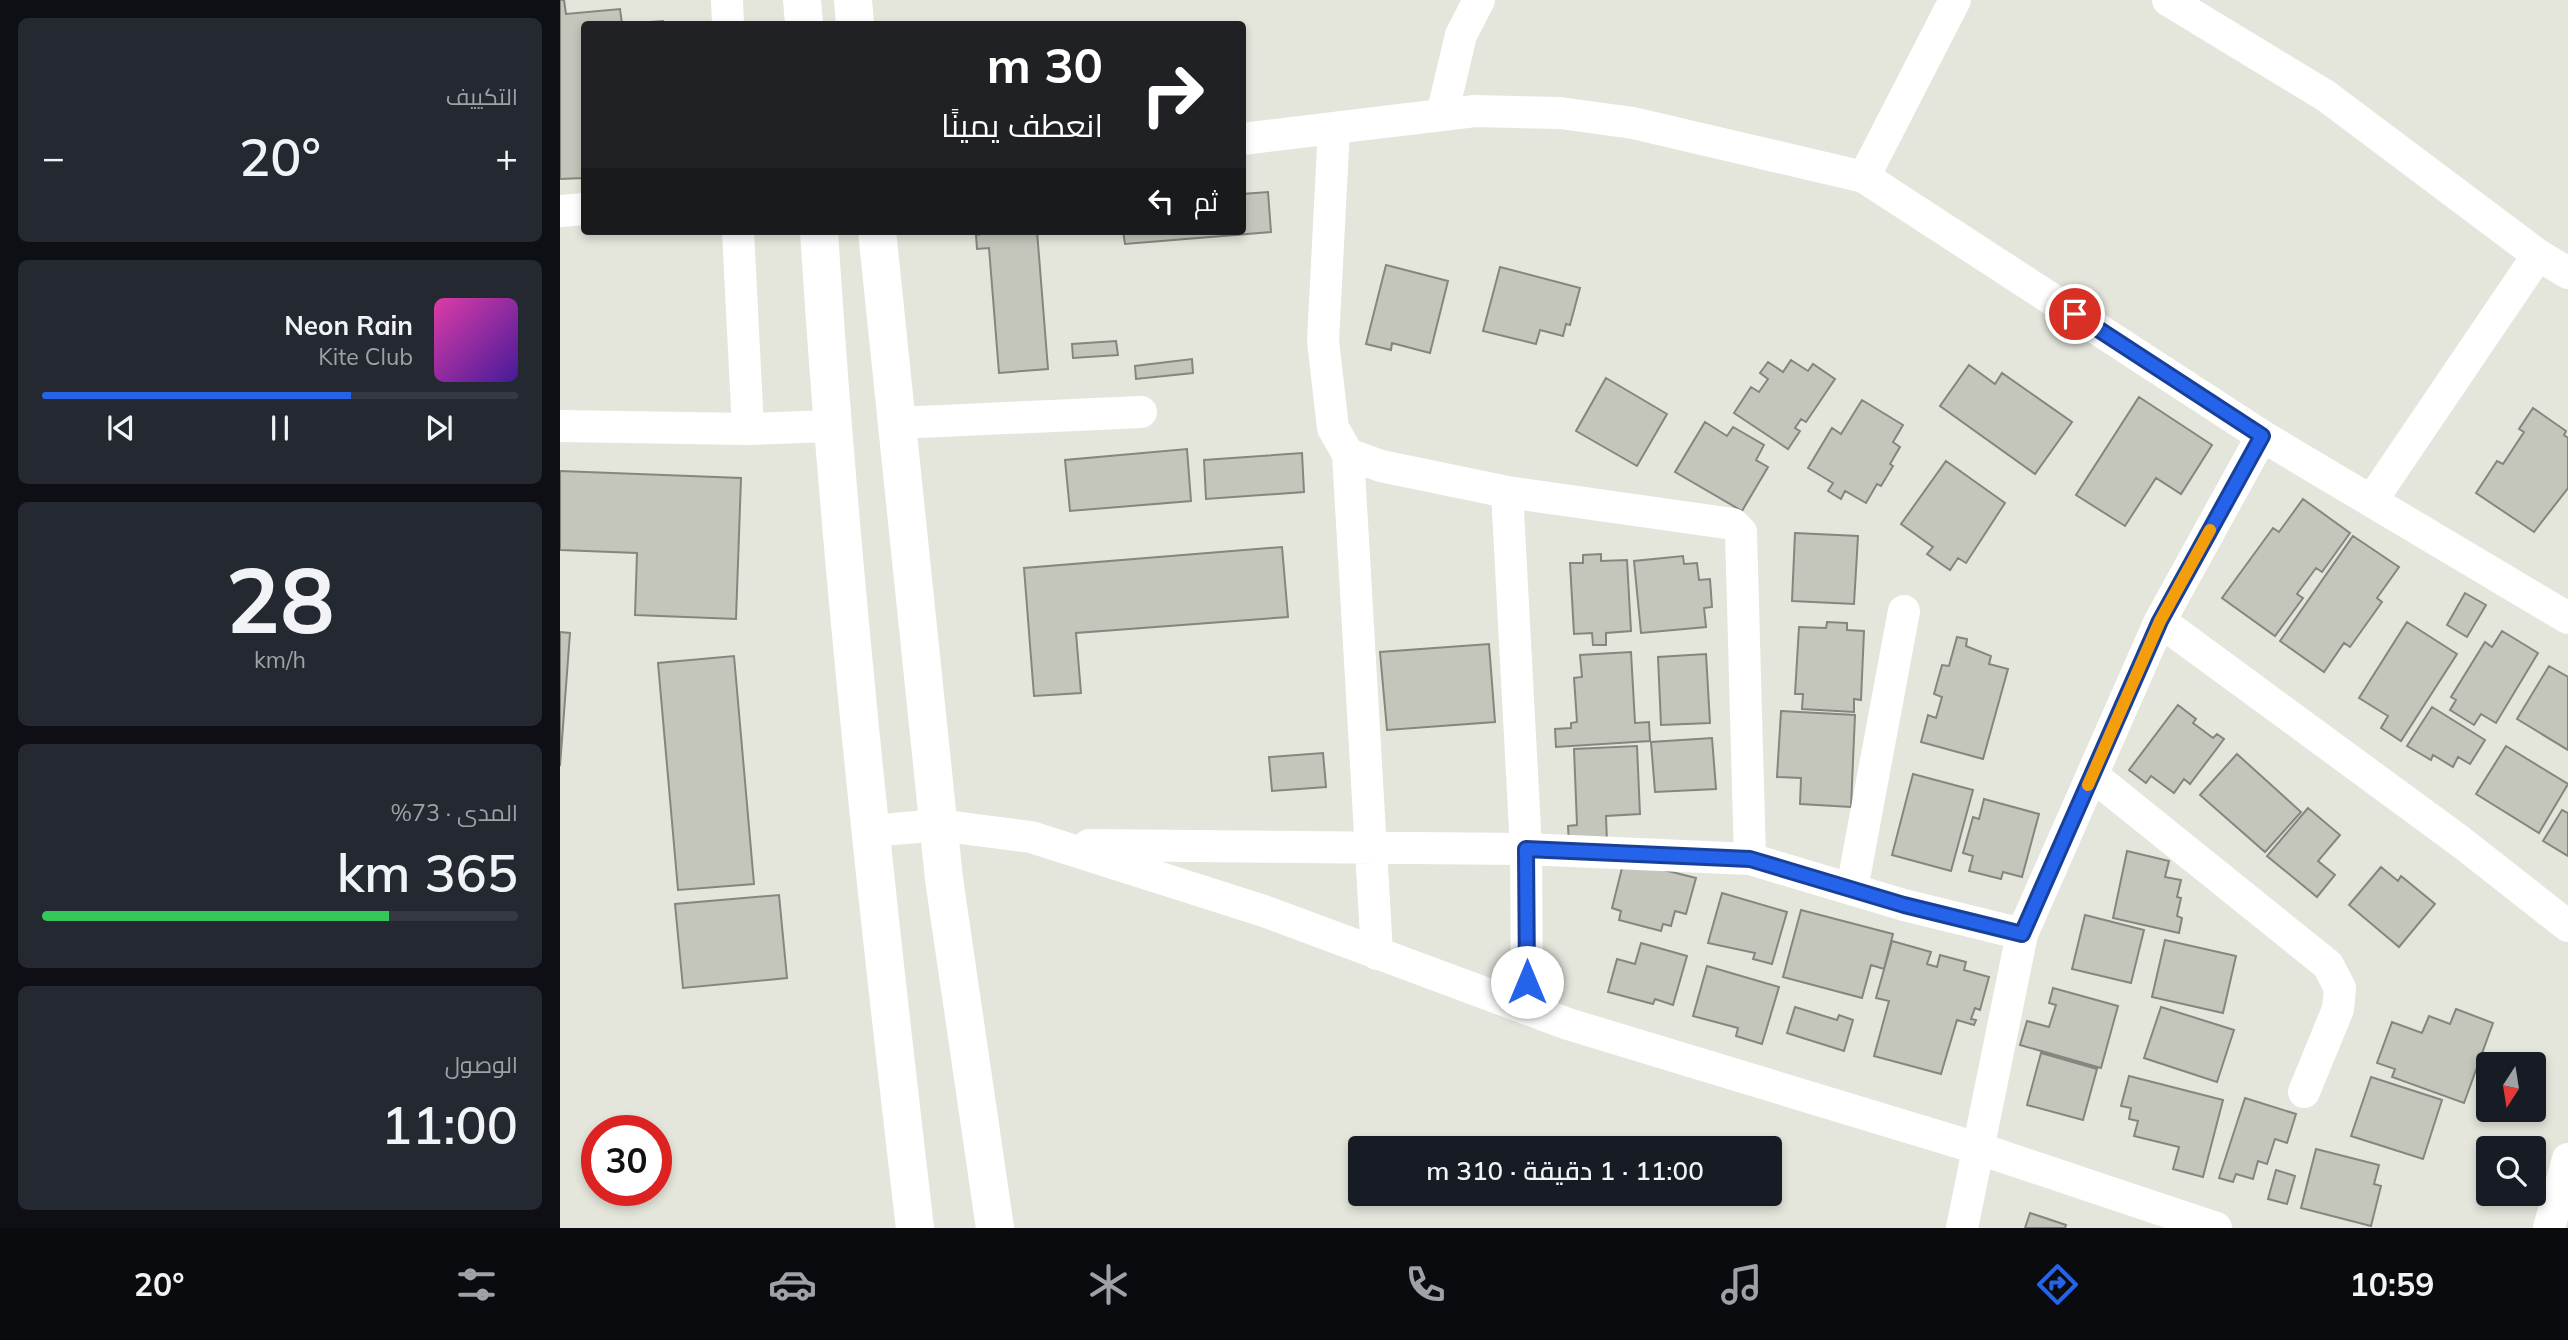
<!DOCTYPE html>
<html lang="ar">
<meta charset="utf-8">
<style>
:root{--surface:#171b24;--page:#242831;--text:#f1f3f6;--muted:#9ea1a6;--line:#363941;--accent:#2563eb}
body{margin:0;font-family:Mulish,Cairo,sans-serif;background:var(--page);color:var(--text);direction:rtl;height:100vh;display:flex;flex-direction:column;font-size:26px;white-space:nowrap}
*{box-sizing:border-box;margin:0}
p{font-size:23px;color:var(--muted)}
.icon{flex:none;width:38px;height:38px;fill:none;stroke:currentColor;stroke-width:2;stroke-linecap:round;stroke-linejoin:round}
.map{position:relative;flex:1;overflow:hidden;direction:ltr}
.side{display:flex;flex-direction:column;gap:18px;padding:18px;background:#0d0f14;width:560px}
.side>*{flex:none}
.banner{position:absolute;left:21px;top:21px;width:665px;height:214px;border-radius:7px;box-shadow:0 4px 10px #0003;direction:rtl;background:#202124;color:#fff;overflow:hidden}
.needle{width:46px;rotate:192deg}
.buttons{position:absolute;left:1916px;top:1052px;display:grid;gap:14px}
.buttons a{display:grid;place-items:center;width:70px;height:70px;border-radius:7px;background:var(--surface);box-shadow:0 4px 10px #0003;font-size:35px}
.speed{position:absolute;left:21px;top:1115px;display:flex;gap:14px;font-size:35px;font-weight:700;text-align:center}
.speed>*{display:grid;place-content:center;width:91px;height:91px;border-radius:50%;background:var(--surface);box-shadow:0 4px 10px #0003;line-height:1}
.speed .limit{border:10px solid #d22;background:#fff;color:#111}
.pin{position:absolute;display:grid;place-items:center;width:60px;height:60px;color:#fff;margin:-30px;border:4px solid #fff;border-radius:50%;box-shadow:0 2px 7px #0007}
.me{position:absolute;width:77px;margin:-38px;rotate:0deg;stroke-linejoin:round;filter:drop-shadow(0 0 5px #0008)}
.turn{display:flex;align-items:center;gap:24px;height:147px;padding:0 28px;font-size:32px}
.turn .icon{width:91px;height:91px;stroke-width:2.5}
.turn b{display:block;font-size:49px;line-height:60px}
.then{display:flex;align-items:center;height:66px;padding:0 28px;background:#0003;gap:14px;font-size:26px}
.big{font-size:52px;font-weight:600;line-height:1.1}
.side .widget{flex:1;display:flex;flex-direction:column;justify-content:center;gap:10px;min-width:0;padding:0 24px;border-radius:10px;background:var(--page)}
.side .dial{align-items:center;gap:0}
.dial b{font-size:91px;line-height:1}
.song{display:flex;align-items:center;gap:21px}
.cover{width:84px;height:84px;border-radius:10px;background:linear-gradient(135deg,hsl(320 70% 55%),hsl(260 70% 35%))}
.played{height:7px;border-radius:4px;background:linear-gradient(90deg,var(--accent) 65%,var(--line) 65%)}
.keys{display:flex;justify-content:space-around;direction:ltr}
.heat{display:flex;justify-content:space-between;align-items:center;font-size:38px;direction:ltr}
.charge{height:10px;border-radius:5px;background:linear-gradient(90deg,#34c759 73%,var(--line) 0)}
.trip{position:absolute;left:788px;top:1136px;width:434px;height:70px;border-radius:7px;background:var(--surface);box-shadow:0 4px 10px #0003;font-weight:600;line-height:70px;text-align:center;direction:rtl}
.tabs{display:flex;height:112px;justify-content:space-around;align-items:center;background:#090b0e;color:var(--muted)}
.tabs .icon{width:49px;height:49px}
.tabs .current{color:var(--accent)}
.tabs b{font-size:32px;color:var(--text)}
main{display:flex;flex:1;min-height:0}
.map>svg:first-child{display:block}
</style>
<main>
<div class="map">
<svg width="2008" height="1228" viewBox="0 0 2008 1228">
<rect width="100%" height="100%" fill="#e4e6dc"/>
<path fill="#c4c6bc" stroke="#85877e" stroke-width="2" d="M0 0H4L6 14 60 9 62 24 103 21V24H24V178L0 179Z
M708 192 711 232 565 244 563 231H682V194Z
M437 231H477L488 369 439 373 429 248 417 249 416 235Z
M826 265 888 281 870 353 832 343 831 350 806 344Z
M940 267 1020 288 1010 325 1006 324 1003 336 980 330 976 344 923 331Z
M556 341 558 355 513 358 512 344Z
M632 359 633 373 576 379 575 366Z
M1231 360 1248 371 1253 364 1275 379 1246 422 1241 419 1235 428 1240 431 1228 449 1174 413 1191 387 1199 392 1208 379 1200 373 1208 362 1223 372Z
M1409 365 1435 384 1442 373 1512 422 1475 474 1380 406Z
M1046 378 1107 414 1077 466 1016 431Z
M1579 397 1652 445 1621 494 1596 478 1565 526 1516 495Z
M1302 400 1343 425 1333 442 1340 447 1330 464 1333 466 1321 486 1317 484 1306 503 1285 491 1281 499 1268 491 1273 483 1248 468 1272 428 1281 434Z
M1973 408 2006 431 2004 435 2008 438V488L1974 532 1916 493 1937 461 1943 464 1964 432 1959 429Z
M1145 422 1167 436 1173 427 1204 445 1196 460 1208 467 1182 511 1115 472Z
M627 449 631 501 510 511 505 460Z
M742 453 744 492 646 499 644 460Z
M1386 461 1445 503 1406 563 1398 558 1390 570 1367 554 1373 547 1341 524Z
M0 471 181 478 176 619 75 615 77 553 0 550Z
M1743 499 1790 533 1762 572 1756 568 1737 594 1743 598 1715 636 1662 598 1713 528 1719 532Z
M1235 533 1298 536 1294 604 1232 601Z
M1793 536 1839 567 1817 598 1822 602 1790 647 1784 643 1764 672 1720 641Z
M722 547 728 617 516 633 521 693 474 696 464 568Z
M1041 554V561L1067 560 1071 631 1046 633V645H1033L1032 633 1014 634 1010 563H1023V555Z
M1123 556 1124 564 1137 563 1139 580 1150 579 1152 607 1144 608 1146 627 1081 633 1074 561Z
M1905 593 1926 605 1907 637 1887 625Z
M1267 622 1287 623V630L1304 631 1301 700 1294 699V712L1242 709 1243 694H1235L1239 627 1266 628Z
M1847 622 1897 654 1841 741 1821 728 1828 716 1799 698Z
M1942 631 1978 653 1936 723 1921 714 1914 725 1890 710 1896 700 1891 697 1925 642 1932 647Z
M0 632 10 633 0 766Z
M1397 637 1407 639 1406 646 1431 656 1429 664 1448 669 1423 759 1361 742 1368 715 1376 718 1382 697 1374 694 1382 665 1389 666Z
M929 644 935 722 827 730 820 652Z
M1071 652 1075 723 1089 722 1090 741 996 747 995 729 1011 728V723L1017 722 1014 678 1022 677 1020 655Z
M1146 654 1150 723 1101 725 1098 657Z
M174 656 194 884 118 890 98 663Z
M1989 666 2008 677V750L1957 719Z
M1618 705 1636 719 1633 723 1653 738 1657 734 1664 739 1630 784 1624 779 1614 793 1591 776 1586 783 1569 770Z
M1872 707 1925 740 1910 764 1898 757 1893 767 1873 755 1871 760 1847 746Z
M1221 711 1295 715 1291 807 1240 804 1241 778 1217 777Z
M1152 738 1156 789 1095 792 1091 742Z
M1077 746 1080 814 1046 816 1047 843 1009 845 1008 826 1017 825 1014 749Z
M1946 746 2008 784 1979 833 1916 794Z
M763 753 766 787 712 791 709 757Z
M1677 754 1741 812 1705 852 1640 795Z
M1353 774 1413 790 1391 871 1332 855Z
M1424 799 1479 814 1462 877 1443 872 1441 879 1409 871 1413 856 1403 853 1413 817 1419 819Z
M1748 808 1780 835 1758 861 1775 875 1757 897 1707 856Z
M2002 810 2008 813V856L1983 841Z
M1567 851 1609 861 1605 877 1621 880 1617 897 1621 898 1617 916 1622 918 1619 933 1553 918Z
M1064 860 1136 878 1126 914 1115 911 1111 926 1103 924 1101 931 1059 920 1061 911 1052 908Z
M1821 867 1838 881 1841 876 1875 904 1839 947 1789 905Z
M1162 893 1227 912 1212 964 1193 959 1195 953 1148 943Z
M219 895 227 978 123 988 115 904Z
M1241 910 1333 934 1324 969 1311 965 1302 998 1223 977Z
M1525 915 1584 930 1571 983 1512 969Z
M1605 940 1676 956 1663 1013 1592 997Z
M1332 941 1371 952 1367 964 1377 967 1380 955 1406 962 1404 970 1429 977 1420 1010 1415 1008 1411 1019 1416 1020 1414 1025 1397 1020 1381 1074 1314 1056 1329 1001 1316 998Z
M1081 943 1127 956 1113 1005 1095 999 1093 1004 1048 992 1057 959 1075 964Z
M1147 966 1219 987 1202 1044 1176 1036 1178 1028 1133 1016Z
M1493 988 1558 1006 1541 1068 1460 1045 1467 1021 1489 1027 1496 1005 1489 1003Z
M1235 1007 1277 1020 1279 1015 1293 1020 1284 1051 1227 1033Z
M1601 1007 1674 1030 1657 1082 1584 1058Z
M1896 1009 1933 1023 1904 1103 1832 1077 1835 1069 1817 1063 1832 1022 1862 1033 1869 1016 1890 1024Z
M1481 1053 1537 1069 1523 1120 1467 1105Z
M1569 1076 1663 1100 1643 1177 1613 1169 1619 1147 1574 1136 1578 1121 1569 1119 1571 1108 1561 1106Z
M1811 1077 1882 1100 1863 1159 1791 1136Z
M1685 1098 1736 1114 1727 1143 1715 1139 1707 1164 1698 1161 1693 1179 1676 1174 1673 1182 1659 1178Z
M1756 1149 1819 1165 1814 1184 1821 1186 1811 1226 1741 1208Z
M1716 1170 1735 1176 1727 1204 1708 1199Z
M1470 1213 1506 1225 1505 1228H1465Z"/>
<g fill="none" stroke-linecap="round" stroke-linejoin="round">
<path stroke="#fff" stroke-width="32" d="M167 0 168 24
M1608 0 1766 96 1978 255 2008 273
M882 115 901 35 919 0
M774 128 763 341 773 428 788 454 821 466 947 492 1173 524 1181 532 1190 859
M682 139 915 111 1000 113 1073 123 1304 177 1702 436 2008 618
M1304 177 1395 0
M0 211 24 209
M178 231 188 429
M336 423 581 412
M0 426 188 429 271 426
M1702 436 1600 621 1901 842 2008 926
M788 454 817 954
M947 492 966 849 967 1009
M1812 500 1978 255
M1532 775 1768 965 1780 988 1778 1009 1744 1092
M312 831 378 825 471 837 704 911 1008 1024 1417 1148 1656 1228
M529 845 966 849 1190 859 1344 905 1462 934
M1292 889 1344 611
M1402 1228 1462 934 1600 621
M1989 1228 2008 1159"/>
<path stroke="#fff" stroke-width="38" d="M242 0 244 24
M293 0 295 24
M259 231C280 564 316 897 355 1228
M317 231 384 879 435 1228"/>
</g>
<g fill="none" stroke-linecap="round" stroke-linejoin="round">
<g stroke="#184099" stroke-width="18">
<path id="route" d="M967 982 966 849 1190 859 1344 905 1462 934 1600 621 1702 436 1515 314"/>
</g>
<use href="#route" stroke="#2563eb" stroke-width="12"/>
<path stroke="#f59e0b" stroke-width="12" d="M1528 785 1600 621 1650 530"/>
</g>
</svg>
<div class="buttons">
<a><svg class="needle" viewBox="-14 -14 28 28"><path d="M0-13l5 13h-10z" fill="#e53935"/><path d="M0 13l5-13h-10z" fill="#9ea1a6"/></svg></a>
<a><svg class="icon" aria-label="search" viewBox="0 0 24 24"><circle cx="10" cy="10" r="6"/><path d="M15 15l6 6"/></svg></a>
</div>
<div class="speed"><div class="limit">30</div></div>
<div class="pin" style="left:1515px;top:314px;background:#d93025"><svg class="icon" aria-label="arrive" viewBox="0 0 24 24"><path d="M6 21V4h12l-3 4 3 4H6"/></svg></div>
<svg class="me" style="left:967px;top:982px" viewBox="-20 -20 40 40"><circle r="19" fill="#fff"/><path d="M0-13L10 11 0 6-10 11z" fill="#2563eb"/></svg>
<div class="trip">11:00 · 1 دقيقة · 310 m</div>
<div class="banner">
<div class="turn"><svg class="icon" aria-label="right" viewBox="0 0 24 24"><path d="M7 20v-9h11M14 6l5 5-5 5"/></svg><div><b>30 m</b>انعطف يمينًا</div></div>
<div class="then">ثم<svg class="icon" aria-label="left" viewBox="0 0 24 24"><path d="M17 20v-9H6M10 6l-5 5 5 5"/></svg></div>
</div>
</div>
<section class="side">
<div class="widget"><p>التكييف</p>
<div class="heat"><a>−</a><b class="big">20°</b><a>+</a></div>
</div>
<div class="widget">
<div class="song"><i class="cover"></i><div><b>Neon Rain</b><p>Kite Club</p></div></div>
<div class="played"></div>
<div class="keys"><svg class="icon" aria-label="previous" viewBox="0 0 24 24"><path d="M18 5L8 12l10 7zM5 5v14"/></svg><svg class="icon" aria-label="pause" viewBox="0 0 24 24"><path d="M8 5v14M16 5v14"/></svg><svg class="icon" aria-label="next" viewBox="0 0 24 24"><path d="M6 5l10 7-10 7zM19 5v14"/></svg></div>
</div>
<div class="widget dial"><b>28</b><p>km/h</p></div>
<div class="widget"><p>المدى · 73%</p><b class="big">365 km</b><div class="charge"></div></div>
<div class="widget"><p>الوصول</p><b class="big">11:00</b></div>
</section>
</main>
<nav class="tabs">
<b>10:59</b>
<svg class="icon current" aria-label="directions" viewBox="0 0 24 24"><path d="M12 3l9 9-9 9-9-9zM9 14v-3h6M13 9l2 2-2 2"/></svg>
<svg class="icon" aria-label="music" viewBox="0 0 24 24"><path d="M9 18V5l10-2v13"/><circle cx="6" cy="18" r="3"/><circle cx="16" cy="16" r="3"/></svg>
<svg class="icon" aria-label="phone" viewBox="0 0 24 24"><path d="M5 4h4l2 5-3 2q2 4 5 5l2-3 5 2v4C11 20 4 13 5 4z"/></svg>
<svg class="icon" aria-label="climate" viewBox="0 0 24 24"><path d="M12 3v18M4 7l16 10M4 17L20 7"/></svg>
<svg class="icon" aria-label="car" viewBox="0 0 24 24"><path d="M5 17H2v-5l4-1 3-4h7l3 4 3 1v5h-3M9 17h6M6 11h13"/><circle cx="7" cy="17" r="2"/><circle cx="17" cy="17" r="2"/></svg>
<svg class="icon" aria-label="filters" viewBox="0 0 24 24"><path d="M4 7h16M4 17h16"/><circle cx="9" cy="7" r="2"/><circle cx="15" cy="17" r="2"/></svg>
<b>20°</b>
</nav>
